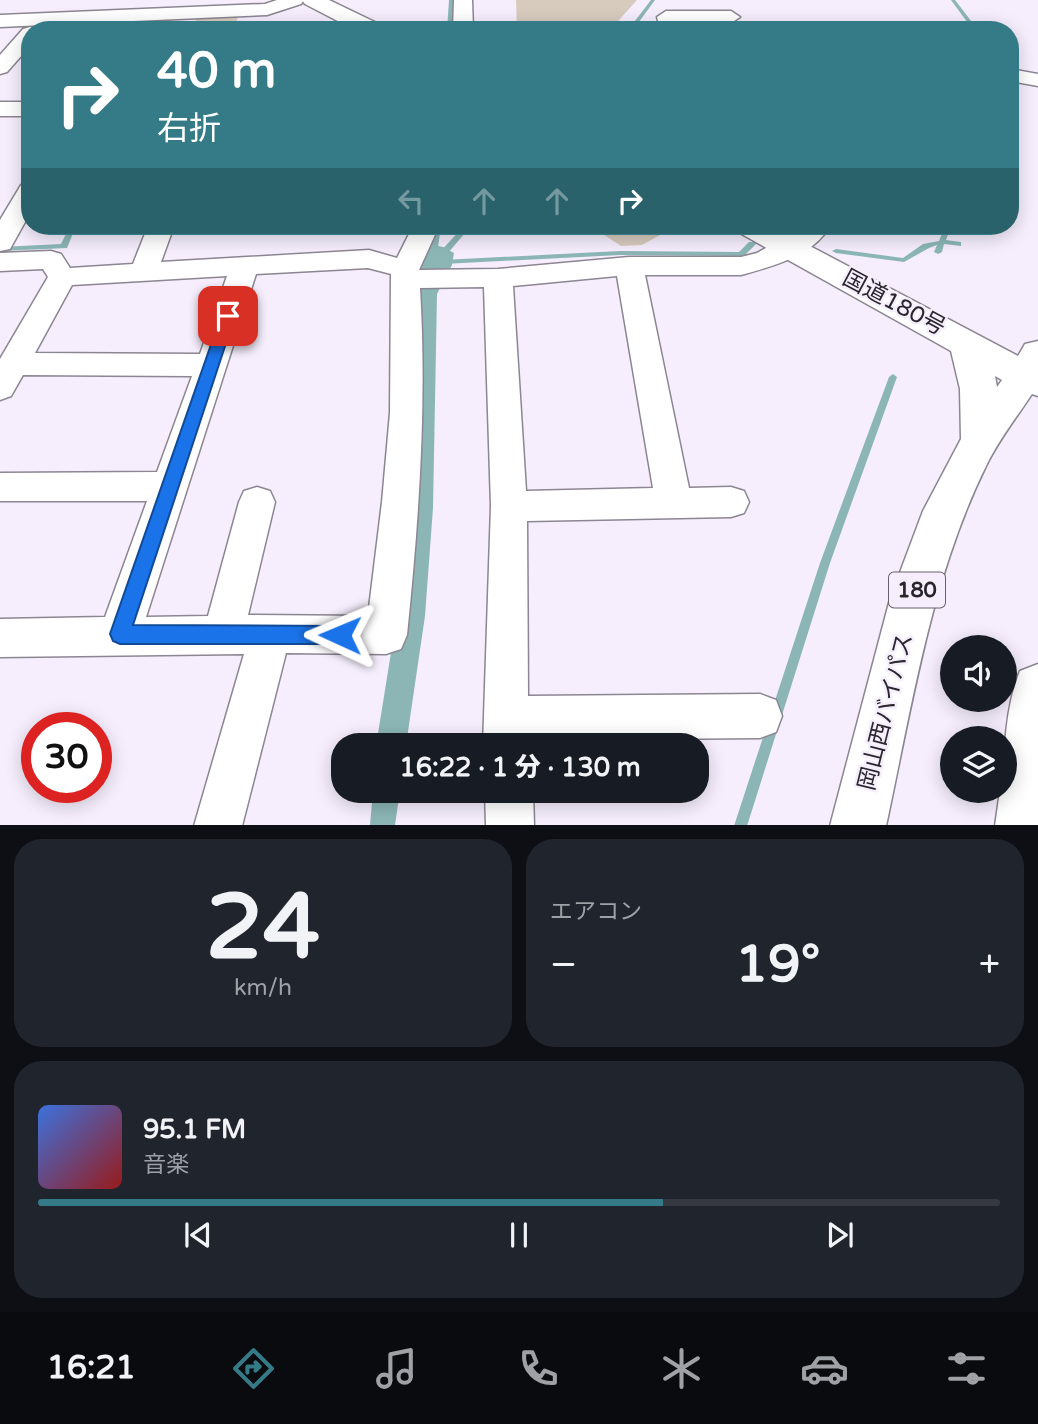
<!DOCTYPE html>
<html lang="ja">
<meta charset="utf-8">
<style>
:root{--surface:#171b24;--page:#20242c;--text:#f1f3f6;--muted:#9ea1a6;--line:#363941;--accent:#357b87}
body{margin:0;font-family:"Varela Round","Noto Sans JP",sans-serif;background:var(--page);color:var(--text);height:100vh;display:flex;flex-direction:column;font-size:26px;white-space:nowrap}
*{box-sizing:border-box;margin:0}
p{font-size:23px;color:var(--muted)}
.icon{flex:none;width:38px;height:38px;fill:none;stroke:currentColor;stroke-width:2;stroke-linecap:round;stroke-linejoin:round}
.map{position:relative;height:825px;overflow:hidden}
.sheet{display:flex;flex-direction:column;gap:14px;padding:14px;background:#0d0f14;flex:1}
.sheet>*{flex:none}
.hud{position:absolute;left:21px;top:21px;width:998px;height:214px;border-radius:28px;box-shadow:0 4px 18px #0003;background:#357b87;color:#fff;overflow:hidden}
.buttons{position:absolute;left:940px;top:635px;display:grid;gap:14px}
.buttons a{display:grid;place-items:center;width:77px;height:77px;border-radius:50%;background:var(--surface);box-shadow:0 4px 18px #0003;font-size:35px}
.speed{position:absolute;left:21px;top:712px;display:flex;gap:14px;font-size:35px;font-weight:700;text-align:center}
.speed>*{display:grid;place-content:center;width:91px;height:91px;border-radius:50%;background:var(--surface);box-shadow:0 4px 18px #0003;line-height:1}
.speed .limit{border:10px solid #d22;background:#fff;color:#111}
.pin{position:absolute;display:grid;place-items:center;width:60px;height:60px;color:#fff;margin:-30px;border-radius:14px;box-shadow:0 4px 10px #0006}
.me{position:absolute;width:77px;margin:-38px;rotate:271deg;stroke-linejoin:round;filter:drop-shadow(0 0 5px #0008)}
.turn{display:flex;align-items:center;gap:24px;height:147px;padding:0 21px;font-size:32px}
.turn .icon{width:91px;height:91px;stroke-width:2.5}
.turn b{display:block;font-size:49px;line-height:60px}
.lanes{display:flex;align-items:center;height:66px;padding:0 21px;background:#0003;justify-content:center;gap:35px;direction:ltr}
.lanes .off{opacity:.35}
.big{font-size:52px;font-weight:800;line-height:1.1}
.sheet .tile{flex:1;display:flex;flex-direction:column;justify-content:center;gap:10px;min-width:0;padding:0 24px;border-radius:28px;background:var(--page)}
.sheet .dial{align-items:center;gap:0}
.dial b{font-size:91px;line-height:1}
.song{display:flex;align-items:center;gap:21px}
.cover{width:84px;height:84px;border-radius:10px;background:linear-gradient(135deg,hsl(220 70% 55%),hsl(0 70% 35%))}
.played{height:7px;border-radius:4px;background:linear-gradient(90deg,var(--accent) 65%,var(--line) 65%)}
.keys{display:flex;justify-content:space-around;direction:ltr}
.heat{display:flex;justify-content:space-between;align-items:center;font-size:38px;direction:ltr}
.sheet .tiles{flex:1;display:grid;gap:14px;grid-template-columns:1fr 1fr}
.tile:last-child{grid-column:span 2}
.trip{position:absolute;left:331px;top:733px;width:378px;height:70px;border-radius:28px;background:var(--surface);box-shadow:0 4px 18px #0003;font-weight:800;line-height:70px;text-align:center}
.tabs{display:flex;height:112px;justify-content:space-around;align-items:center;background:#090b0e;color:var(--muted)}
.tabs .icon{width:49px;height:49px}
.tabs .current{color:var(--accent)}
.tabs b{font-size:32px;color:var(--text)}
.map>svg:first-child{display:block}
</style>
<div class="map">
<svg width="1038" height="826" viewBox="0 0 1038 826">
<rect width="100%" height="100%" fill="#f6eefd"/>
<path fill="#8cb6b6" d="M427 244 443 247 454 253 452 265 437 294 433 508 425 616 406 745 376 746 398 609 413 287Z
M373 791H400L395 825H370Z"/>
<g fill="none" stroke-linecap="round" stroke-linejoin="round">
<path fill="#8cb6b6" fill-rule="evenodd" d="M449 0H453V30H447Z
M651 0H655L633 30H628Z
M951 0H955L978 30H973Z
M70 226H76L67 248 0 251V247L61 244Z
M435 226H441L437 255 464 226H471L442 260H436V257H431L430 255Z
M945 226H951L946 240 961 242V246L944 244 942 252 938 254 934 252 937 245 929 248 904 262 836 253 832 251 836 249 903 258 923 244 939 241Z
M749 242H755L756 244 744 256H741L620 255 443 264 439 262 443 260 620 251 739 252Z
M893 374 897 377 830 563 747 826H734L820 563 889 377Z"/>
</g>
<path fill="#d7cbbe" d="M516 0H637L610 30H517Z
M240 12 233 30H191L199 14Z
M595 226H649L662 234 642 245 621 246 592 227Z"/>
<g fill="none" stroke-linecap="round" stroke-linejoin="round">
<g stroke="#8c8592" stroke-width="3">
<path id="minor" d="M277 0H304L301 4 267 15 0 27V15L265 4Z
M454 0H472L473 30H453Z
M666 11H731L740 17 731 23H677L680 30H660L657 17Z
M30 27 37 30H30V46L7 72 0 74V55L23 29Z
M1010 69 1038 74V86L1010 81Z
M0 102H30V116H0Z
M30 183V213L10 249 0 251V220L21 185Z
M148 226H174L161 262 369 250 397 258 413 226H439L419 270 498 269 629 257H741L757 253 804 226H830C813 256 773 266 741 275H645L689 488 731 487 744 491 749 502 744 513 731 517 527 521 528 696 760 694 776 700 782 716 776 732 760 738 529 740V746H483L491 506 484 287 420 288C427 404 419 519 407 635L401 649 386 654 286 653 242 826H194L244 654 0 657V619L105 617 147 501H0V473L157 472 192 376 23 375 11 396 0 400V359L48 277 43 269 0 271V253L51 251 61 254 70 268 133 264ZM368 268 391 274 390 413 382 502 368 616 248 615 275 502 270 491 257 487 244 491 239 502 208 616 146 617 256 274ZM227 276 200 354 35 353 72 285ZM617 276 653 488 526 491 513 286Z
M485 791H533L534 826H486Z"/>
</g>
<g stroke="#8c8592" stroke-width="3">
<path id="trunk" d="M302 0H329L381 25 384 30H355L305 4Z
M734 226H772L1018 356 1025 344 1038 341V396L1032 394C1016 418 998 441 986 466 931 578 912 705 886 826H830L890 599 923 511 961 439 960 389 951 351 738 232ZM995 376 1002 380 997 387Z
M1038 664V826H995L1000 791H1004C1004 751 1005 708 1020 671Z"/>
</g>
<use href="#minor" fill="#fff" fill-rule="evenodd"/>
<use href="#trunk" fill="#fff" fill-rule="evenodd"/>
</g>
<path fill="#1a73e8" stroke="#114b97" stroke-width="2" d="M228 311 235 316 133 625 340 626 347 628 350 635 347 641 340 644H120L113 641 110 634 221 316Z"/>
<g text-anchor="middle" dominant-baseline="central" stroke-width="5" stroke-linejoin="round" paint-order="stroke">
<rect fill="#f6eefd" stroke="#66616a" stroke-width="2" x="889" y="572.5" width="56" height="35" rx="5"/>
<g font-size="21" font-weight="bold" fill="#28252b">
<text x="917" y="590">180</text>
</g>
<g font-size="23" fill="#28252b" stroke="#f6eefd">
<text transform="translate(894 303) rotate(28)">国道180号</text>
<text transform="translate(886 712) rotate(-76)">岡山西バイパス</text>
</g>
</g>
</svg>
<div class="buttons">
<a><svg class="icon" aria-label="sound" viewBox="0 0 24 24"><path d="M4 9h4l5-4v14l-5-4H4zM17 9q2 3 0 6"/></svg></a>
<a><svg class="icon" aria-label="layers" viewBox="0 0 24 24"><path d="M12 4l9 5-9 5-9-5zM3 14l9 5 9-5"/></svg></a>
</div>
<div class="speed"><div class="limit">30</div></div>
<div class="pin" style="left:228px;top:316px;background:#d93025"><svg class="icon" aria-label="arrive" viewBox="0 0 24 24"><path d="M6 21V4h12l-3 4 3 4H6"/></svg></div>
<svg class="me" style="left:340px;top:635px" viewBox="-20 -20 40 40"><path d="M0-17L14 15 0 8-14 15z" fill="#1a73e8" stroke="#fff" stroke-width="4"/></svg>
<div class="trip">16:22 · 1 分 · 130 m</div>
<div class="hud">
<div class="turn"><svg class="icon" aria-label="right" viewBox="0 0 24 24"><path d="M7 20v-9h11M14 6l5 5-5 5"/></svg><div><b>40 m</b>右折</div></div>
<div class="lanes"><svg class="icon off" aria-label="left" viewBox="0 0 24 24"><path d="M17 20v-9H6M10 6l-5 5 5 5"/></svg><svg class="icon off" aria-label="ahead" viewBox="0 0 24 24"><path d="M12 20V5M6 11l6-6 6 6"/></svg><svg class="icon off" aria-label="ahead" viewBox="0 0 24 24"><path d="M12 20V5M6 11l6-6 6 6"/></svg><svg class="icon" aria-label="right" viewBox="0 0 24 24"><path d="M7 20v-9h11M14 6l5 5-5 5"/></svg></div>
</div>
</div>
<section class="sheet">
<div class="tiles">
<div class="tile dial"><b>24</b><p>km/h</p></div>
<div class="tile"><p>エアコン</p>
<div class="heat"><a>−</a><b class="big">19°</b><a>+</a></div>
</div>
<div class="tile">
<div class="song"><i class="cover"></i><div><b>95.1 FM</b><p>音楽</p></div></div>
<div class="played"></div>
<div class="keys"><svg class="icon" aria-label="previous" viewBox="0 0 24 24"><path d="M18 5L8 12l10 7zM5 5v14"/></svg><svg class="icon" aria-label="pause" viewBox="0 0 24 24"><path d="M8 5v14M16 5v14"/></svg><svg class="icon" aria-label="next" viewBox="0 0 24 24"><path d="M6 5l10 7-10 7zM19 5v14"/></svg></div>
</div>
</div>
</section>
<nav class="tabs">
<b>16:21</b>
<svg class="icon current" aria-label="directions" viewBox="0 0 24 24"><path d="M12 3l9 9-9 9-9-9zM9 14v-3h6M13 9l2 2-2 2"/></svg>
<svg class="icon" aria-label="music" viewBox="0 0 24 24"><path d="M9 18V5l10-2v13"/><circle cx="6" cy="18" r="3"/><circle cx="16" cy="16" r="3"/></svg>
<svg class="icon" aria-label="phone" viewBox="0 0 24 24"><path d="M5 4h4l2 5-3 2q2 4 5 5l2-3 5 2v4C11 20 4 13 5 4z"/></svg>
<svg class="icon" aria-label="climate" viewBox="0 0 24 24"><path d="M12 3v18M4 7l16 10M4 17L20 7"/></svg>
<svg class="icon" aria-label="car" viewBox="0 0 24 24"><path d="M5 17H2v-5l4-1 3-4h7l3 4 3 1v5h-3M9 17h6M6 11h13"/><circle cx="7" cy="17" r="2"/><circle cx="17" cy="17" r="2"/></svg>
<svg class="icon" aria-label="filters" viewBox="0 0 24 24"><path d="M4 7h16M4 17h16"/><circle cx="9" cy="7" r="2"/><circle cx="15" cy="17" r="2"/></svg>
</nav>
